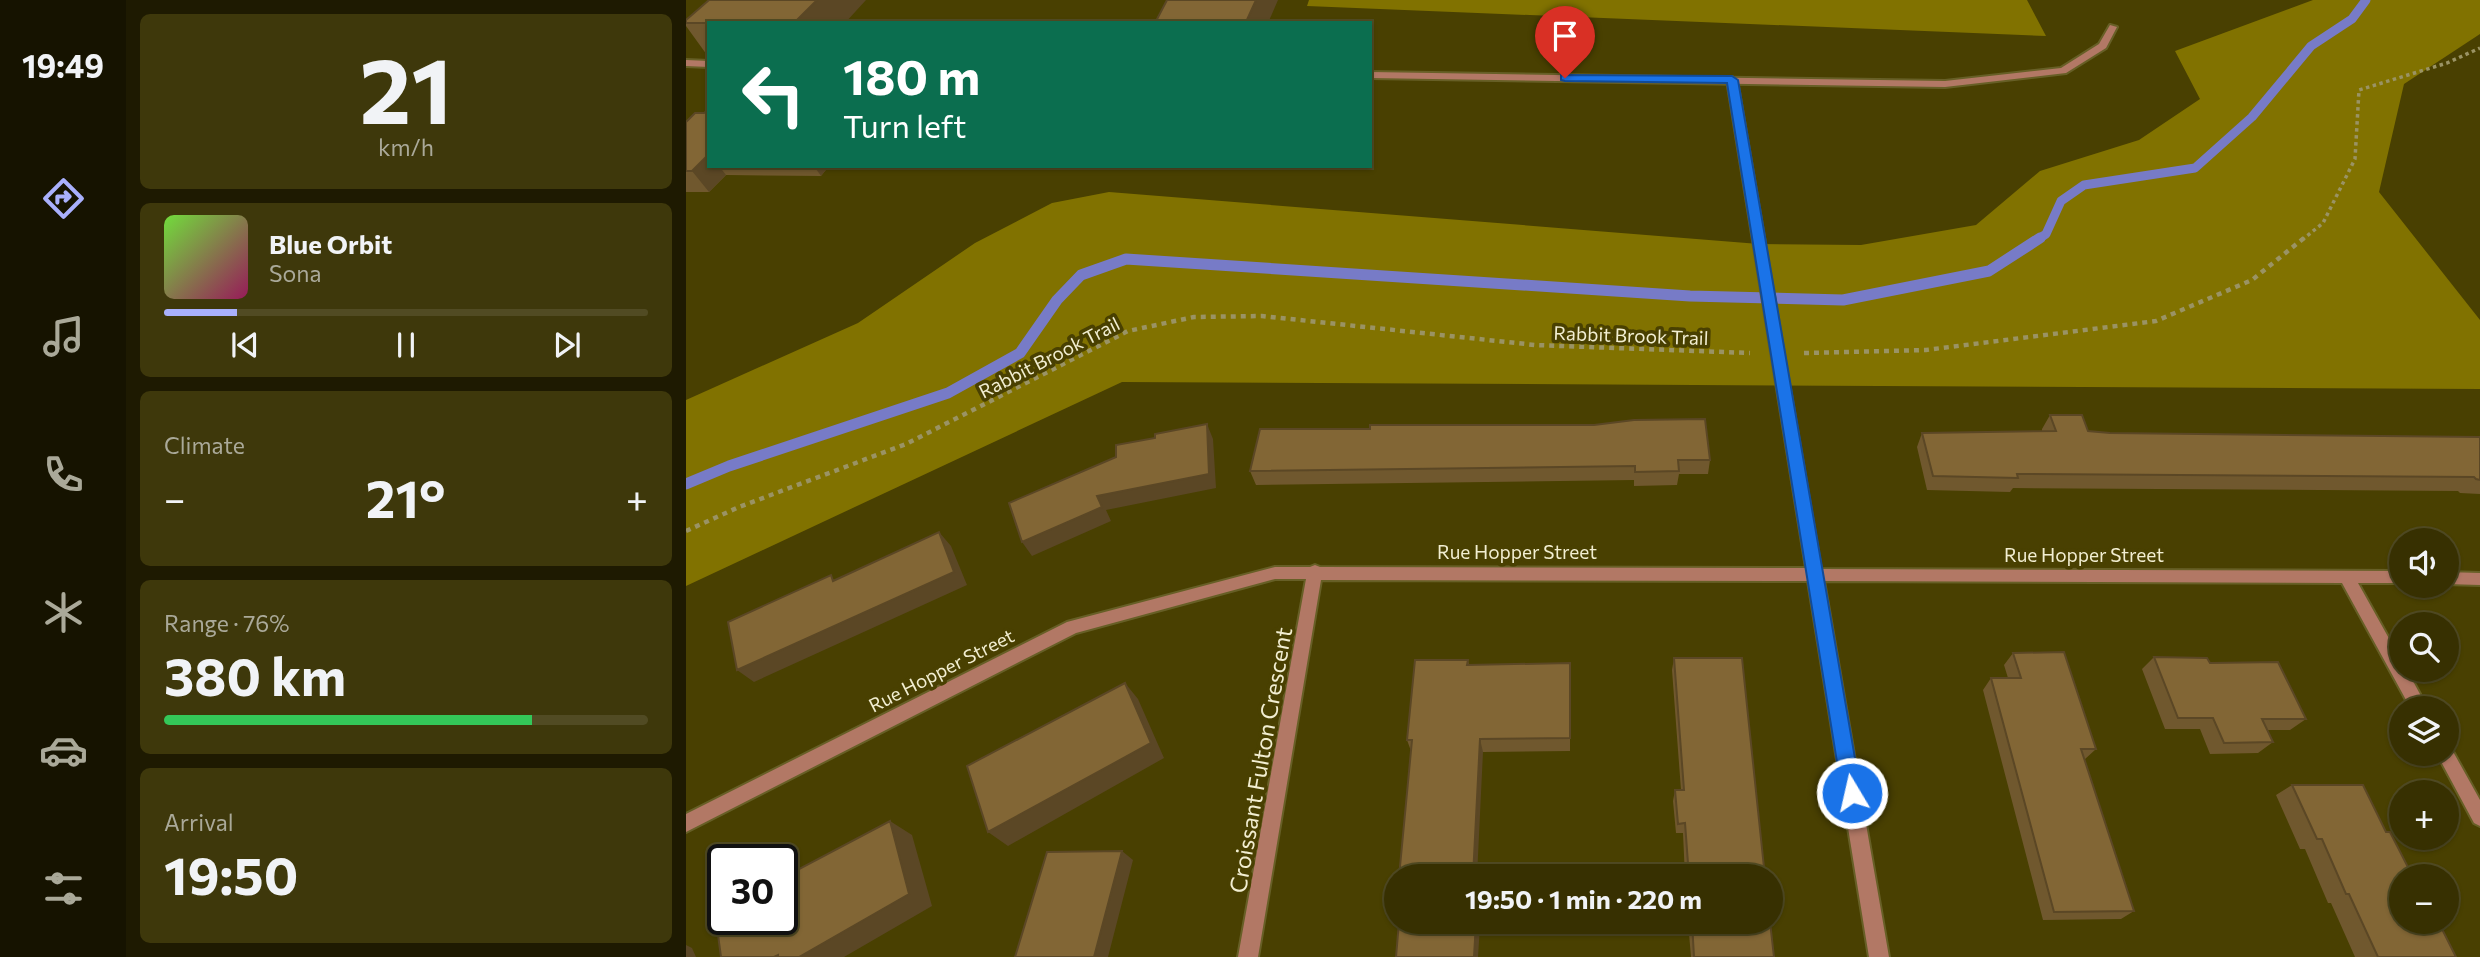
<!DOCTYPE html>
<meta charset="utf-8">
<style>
:root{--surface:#373001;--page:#3e380b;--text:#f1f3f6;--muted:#aaa999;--line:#514b23;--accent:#a9b0fc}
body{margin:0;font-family:Commissioner,sans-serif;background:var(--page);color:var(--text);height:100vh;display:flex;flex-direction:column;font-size:26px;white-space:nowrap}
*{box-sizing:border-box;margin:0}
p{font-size:23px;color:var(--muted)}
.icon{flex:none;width:38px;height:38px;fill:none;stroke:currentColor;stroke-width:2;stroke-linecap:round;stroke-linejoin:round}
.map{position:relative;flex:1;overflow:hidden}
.drawer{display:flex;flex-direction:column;gap:14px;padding:14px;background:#1e1a01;width:560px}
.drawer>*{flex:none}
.banner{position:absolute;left:21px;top:21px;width:665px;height:147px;border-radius:0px;box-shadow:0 2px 5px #0004,0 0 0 2px var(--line);background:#0b6e4f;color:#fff;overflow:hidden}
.tools{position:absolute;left:1703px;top:528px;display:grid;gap:14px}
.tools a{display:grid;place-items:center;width:70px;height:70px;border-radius:50%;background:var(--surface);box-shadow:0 2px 5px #0004,0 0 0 2px var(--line);font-size:35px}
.speed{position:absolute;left:21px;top:844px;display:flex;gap:14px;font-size:35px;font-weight:700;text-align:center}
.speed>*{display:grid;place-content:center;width:91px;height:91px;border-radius:50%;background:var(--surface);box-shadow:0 2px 5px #0004,0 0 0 2px var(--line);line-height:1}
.speed .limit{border:4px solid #111;border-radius:10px;background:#fff;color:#111}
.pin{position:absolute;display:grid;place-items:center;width:60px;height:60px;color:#fff;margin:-72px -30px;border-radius:50% 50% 50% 0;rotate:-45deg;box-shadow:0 0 7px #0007}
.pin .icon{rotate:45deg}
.me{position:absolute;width:77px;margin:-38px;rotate:351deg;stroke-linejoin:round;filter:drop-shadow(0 0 5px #0008)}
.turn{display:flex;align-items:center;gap:24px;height:147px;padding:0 21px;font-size:32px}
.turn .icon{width:91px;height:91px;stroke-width:2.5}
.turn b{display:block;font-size:49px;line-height:60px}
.big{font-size:52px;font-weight:700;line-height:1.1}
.drawer .tile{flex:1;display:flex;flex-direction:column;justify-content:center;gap:10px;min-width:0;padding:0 24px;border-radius:10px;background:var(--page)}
.drawer .dial{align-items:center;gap:0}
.dial b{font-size:91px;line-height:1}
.song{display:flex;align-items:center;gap:21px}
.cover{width:84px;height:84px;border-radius:10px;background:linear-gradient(135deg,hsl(100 70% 55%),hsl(330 70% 35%))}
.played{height:7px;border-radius:4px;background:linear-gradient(90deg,var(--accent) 15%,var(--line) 15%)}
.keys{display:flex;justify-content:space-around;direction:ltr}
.heat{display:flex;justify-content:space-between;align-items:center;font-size:38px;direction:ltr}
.charge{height:10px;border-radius:5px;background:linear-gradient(90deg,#34c759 76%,var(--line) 0)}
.trip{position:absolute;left:698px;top:864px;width:399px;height:70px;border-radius:35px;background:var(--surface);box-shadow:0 2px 5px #0004,0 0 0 2px var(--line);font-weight:700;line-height:70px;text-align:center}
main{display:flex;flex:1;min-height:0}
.tab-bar{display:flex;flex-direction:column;width:126px;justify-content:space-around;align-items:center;background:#161300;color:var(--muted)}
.tab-bar .icon{width:49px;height:49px}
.tab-bar .on{color:var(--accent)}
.tab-bar b{font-size:32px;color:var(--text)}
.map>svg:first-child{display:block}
</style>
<main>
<nav class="tab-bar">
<b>19:49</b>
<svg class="icon on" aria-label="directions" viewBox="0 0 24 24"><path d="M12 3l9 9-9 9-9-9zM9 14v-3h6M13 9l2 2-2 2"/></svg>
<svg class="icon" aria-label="music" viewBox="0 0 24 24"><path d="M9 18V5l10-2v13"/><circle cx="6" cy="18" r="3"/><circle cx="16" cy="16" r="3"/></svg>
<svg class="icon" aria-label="phone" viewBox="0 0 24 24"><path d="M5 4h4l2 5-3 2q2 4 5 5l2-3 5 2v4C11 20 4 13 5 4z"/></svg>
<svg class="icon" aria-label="climate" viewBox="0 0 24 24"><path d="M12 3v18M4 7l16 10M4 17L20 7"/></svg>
<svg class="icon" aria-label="car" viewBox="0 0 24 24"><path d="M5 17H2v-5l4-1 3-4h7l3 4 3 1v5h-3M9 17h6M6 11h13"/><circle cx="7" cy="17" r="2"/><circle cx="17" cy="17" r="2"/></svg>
<svg class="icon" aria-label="filters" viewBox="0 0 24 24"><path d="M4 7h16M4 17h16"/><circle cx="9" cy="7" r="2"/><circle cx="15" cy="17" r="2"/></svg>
</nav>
<section class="drawer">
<div class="tile dial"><b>21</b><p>km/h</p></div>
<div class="tile">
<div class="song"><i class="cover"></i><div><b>Blue Orbit</b><p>Sona</p></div></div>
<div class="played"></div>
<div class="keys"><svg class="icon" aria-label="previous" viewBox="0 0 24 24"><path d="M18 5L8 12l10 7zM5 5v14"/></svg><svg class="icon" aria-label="pause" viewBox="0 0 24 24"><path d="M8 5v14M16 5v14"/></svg><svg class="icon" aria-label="next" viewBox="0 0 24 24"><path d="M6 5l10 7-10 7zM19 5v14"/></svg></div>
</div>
<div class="tile"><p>Climate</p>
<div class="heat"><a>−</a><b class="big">21°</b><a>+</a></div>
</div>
<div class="tile"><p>Range · 76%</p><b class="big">380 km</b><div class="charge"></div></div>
<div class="tile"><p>Arrival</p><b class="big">19:50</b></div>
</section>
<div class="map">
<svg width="1794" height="957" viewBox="0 0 1794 957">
<rect width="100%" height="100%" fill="#494001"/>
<path fill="#817200" d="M623 0H1341L1360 36 621 6Z
M1627 0H1794V34L1718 84 1693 192 1794 320V389L436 382 0 586V400L172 323 289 243 366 203 423 192 1073 244 1175 245 1290 225 1354 171 1453 140 1514 99 1489 51Z"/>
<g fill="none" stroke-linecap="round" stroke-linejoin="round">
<path stroke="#777bc7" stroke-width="9" d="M1351 240 1360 234 1375 201 1398 185 1509 168 1566 117 1625 46 1666 19 1680 0"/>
<path stroke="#777bc7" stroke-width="11" d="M0 484 43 466 262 393 334 353 371 300 395 275 440 259 1004 296 1157 300 1303 271 1354 238"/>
<g stroke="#675f26" stroke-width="4">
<path id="service" d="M1424 25 1431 27 1420 48 1380 73 1259 87 684 78V72L1259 81 1375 68 1413 44Z
M0 60 23 61V67L0 66Z"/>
</g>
<g stroke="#675f26" stroke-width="4">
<path id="minor" d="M1046 77 1051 80 1135 569 1715 571V583H1672L1715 660V670H1721L1742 709H1725L1656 583 1138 581 1203 957H1183L1122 581 635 580 572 957H552L620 579H589L390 633 0 832V814L381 622 589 567H624L629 565 634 567 1120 568 1041 80Z
M1760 572 1794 573V585L1760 584Z
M1760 746 1765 748 1794 800V826L1788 823 1751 754H1760Z"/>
</g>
<path stroke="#9a9364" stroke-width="3.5" stroke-dasharray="3.5 3.5" stroke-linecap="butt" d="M1616 240 1637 223 1669 159 1673 90 1761 63 1794 48"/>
<path stroke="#9a9364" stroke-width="4.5" stroke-dasharray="5 5" stroke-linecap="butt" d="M1118 353 1240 350 1470 321 1566 280 1618 238
M0 531 53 507 220 444 442 331 508 317 576 316 849 345 1064 353"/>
<use href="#service" fill="#b27865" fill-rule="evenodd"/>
<use href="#minor" fill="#b27865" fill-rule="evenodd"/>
</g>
<path fill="#70582e" d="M0 20 23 23V55H21L0 26Z
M0 122 23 166H143L135 176 40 175 23 192H0Z
M1364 415 1402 431 1424 433 1794 437V494L1774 493 1772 491 1327 488 1324 492 1241 490 1231 447 1236 433 1356 431V429Z
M1024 460 1022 474H993L991 485 948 486V480L570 485 564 471Z
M1327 653 1410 749 1398 760 1448 911 1435 919 1357 920 1297 690 1305 678H1322L1318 665Z
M1468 657 1524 663 1620 719 1604 730H1581L1587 742 1572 753 1524 754 1514 729H1479L1456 669Z
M988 658 1079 877H999L997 833H990L987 801 989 790H995L986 670Z
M782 660 783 665 884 663V751L797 752 725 751 721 740Z
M1606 785 1700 832 1753 929 1770 957H1669L1645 903H1642L1619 849H1614L1590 795Z
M1002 922H1084L1088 957H1005Z"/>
<path fill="#5b4725" d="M131 0H180L159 23H108Z
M570 0H592L582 23H560Z
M23 154V166H33L40 175 23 192 6 171Z
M128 166H143L135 176Z
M521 424 527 439 530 488 420 510 425 521 346 556 336 542 411 496Z
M253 532 265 546 281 585 68 682 51 670Z
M439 683 452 699 478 758 322 846 302 832Z
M794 739 797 752 791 877H787Z
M204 821 226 835 246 906 158 957H113Z
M436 851 447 860 422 957H408Z
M790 922H793L794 926 792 957H788Z
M0 945 6 948 10 957H0Z"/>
<path fill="#826635" stroke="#5b4725" stroke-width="2" d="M23 0H131L108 23H0V20Z
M481 0H570L560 22 469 23Z
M23 109V154L6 171H0V122L9 113H18Z
M1364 415H1396L1402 431 1424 433 1794 437V480L1790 479 1788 477 1331 474 1332 478 1247 476 1236 433 1370 431Z
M1019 419 1024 460H992L993 471 949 472V466L564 471 574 429H684V425H908L948 420Z
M521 424 523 474 411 496 416 507 336 542 323 503 430 457V445L469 438V434Z
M253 532 268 572 51 670 42 622 145 575 147 581Z
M1378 652 1410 749H1395L1448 911 1368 912 1305 678H1335L1327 653Z
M1468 657 1521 658 1524 663 1592 662 1620 719H1576L1587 742 1538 743 1527 718H1492Z
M988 658H1056L1079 877H1003L999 823 992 824 989 790H998Z
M729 660H782L781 665 884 663V738L794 739 787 877H713L726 740H721Z
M439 683 465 743 302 832 281 766Z
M1606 785H1677L1700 832H1704L1727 877H1715V922H1749L1753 929H1756L1770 957H1692L1663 894H1660L1636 839H1631Z
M204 821 223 894 113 957H92V955L88 957H35L30 920 37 916V919H96V878Z
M436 851 408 957H329L361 852Z
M713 922H790L788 957H710Z
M1006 922H1084L1088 957H1008Z"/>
<path fill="#1a73e8" stroke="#114b97" stroke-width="2" d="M875 75 1046 76 1052 80 1175 793 1173 800 1166 803 1158 800 1156 793 1041 83 879 81 875 80Z"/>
<g text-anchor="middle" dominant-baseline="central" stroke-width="7" stroke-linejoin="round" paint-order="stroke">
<g font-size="19" fill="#f2eed1" stroke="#494001">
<text transform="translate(945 335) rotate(2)">Rabbit Brook Trail</text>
<text transform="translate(363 357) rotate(-27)">Rabbit Brook Trail</text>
<text x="831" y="551">Rue Hopper Street</text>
<text x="1398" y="554">Rue Hopper Street</text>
<text transform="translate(255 670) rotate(-27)">Rue Hopper Street</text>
</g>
<g font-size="23" fill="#f2eed1" stroke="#494001">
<text transform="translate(574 760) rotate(-80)">Croissant Fulton Crescent</text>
</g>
</g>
</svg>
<div class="tools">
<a><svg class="icon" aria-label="sound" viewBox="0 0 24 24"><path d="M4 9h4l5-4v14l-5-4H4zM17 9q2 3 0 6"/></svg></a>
<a><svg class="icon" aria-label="search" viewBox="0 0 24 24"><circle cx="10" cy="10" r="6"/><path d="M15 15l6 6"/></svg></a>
<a><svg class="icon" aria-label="layers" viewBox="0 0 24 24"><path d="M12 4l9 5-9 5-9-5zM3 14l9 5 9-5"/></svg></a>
<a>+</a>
<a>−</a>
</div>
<div class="speed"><div class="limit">30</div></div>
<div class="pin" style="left:879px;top:78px;background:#d93025"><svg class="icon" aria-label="arrive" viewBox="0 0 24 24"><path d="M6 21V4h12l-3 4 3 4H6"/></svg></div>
<svg class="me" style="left:1166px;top:793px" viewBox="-20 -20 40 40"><circle r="17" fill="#1a73e8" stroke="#fff" stroke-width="3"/><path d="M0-11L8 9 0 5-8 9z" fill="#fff"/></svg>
<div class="trip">19:50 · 1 min · 220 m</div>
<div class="banner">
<div class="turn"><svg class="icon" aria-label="left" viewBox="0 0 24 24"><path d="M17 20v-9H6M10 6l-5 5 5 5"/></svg><div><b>180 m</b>Turn left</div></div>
</div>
</div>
</main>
